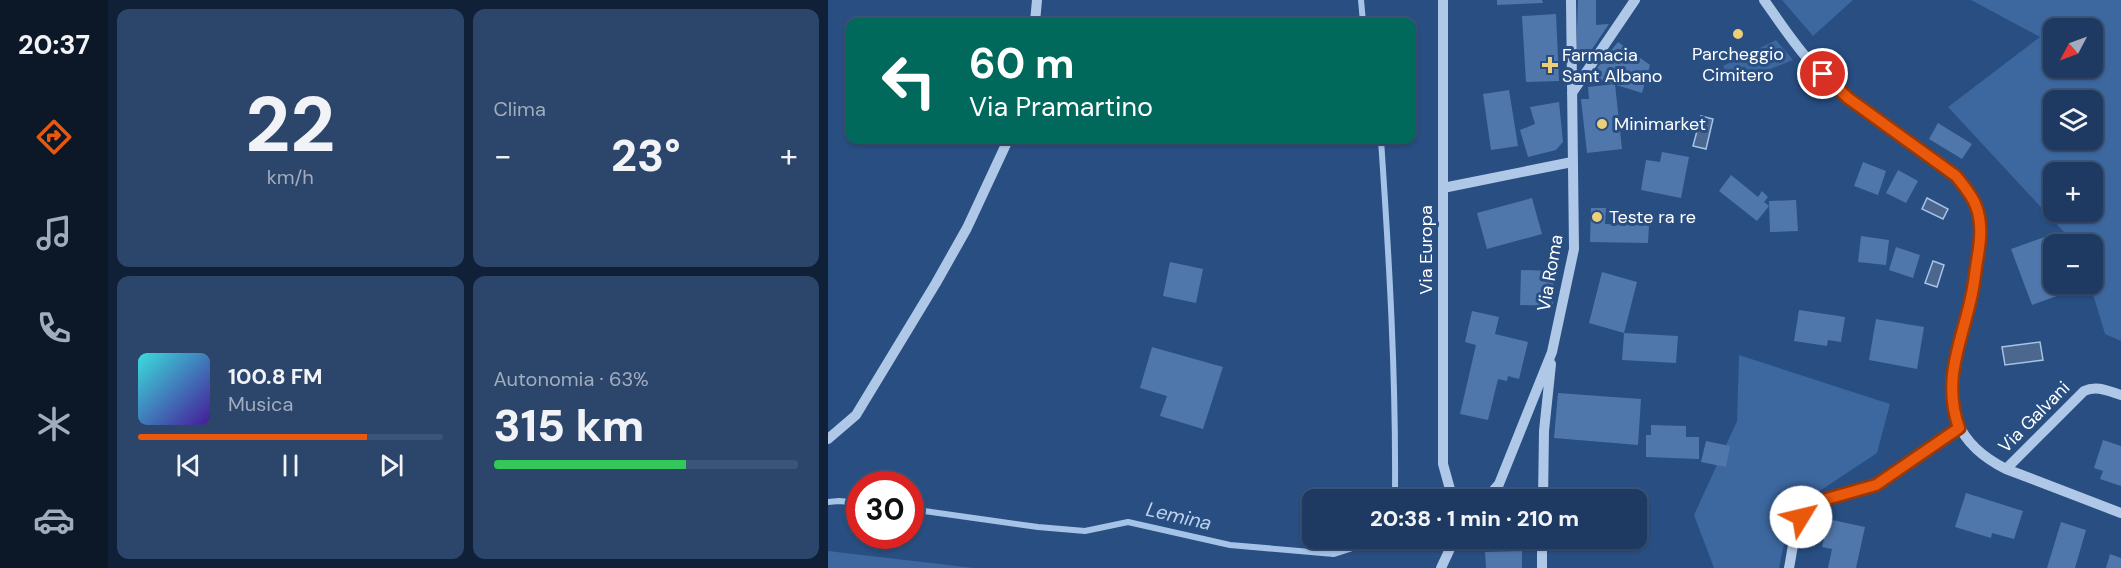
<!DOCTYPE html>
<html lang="it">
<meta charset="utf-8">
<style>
:root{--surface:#1e3a62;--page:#2b456b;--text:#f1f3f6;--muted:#a1adbe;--line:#3c5477;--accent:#ea580c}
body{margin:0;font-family:"DM Sans",sans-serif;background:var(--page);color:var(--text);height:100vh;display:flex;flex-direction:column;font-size:22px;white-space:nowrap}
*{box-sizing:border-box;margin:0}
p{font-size:20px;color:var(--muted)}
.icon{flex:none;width:33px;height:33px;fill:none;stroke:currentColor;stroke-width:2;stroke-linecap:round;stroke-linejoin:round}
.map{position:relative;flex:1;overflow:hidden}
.panel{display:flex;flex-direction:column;gap:9px;padding:9px;background:#102036;width:720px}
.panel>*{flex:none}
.top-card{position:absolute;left:18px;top:18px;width:570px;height:126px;border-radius:12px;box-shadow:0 2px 4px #0004,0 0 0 2px var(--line);background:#00695c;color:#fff;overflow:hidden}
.needle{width:39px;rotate:229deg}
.tools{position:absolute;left:1215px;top:18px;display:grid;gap:12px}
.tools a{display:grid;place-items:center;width:60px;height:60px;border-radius:12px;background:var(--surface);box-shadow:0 2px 4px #0004,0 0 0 2px var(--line);font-size:30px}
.speed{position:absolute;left:18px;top:471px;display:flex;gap:12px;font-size:30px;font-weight:700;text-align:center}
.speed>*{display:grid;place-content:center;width:78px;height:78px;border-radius:50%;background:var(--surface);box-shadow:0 2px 4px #0004,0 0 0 2px var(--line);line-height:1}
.speed .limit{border:9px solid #d22;background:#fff;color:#111}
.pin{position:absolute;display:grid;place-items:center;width:51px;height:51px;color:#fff;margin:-26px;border:3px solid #fff;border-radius:50%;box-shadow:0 2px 6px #0007}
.me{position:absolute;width:66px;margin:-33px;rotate:54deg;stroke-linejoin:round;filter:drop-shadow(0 0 4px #0008)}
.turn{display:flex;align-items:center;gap:21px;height:126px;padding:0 24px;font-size:27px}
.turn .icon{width:78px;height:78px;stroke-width:2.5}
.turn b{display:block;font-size:42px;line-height:51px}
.big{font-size:45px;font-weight:800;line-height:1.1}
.panel .widget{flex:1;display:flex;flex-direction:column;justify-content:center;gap:9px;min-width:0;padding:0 21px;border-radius:12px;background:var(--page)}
.panel .dial{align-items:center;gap:0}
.dial b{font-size:78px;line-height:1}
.song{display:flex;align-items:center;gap:18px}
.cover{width:72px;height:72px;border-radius:9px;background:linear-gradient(135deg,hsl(180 70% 55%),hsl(260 70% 35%))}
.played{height:6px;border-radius:3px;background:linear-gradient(90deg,var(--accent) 75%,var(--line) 75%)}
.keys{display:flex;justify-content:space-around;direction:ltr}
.heat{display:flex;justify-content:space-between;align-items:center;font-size:33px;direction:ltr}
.charge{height:9px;border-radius:4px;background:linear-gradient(90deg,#34c759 63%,var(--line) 0)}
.panel .tiles{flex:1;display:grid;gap:9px;grid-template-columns:repeat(2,1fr)}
.trip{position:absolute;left:474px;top:489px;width:345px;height:60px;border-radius:12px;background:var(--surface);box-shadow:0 2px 4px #0004,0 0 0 2px var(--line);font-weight:800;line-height:60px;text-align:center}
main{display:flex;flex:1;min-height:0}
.dock{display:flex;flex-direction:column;width:108px;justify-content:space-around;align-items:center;background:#0c1727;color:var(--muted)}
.dock .icon{width:42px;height:42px}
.dock .current{color:var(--accent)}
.dock b{font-size:27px;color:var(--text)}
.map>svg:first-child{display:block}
</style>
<main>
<nav class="dock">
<b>20:37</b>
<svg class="icon current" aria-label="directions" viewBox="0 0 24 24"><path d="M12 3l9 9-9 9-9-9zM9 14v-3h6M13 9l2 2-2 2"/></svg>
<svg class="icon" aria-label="music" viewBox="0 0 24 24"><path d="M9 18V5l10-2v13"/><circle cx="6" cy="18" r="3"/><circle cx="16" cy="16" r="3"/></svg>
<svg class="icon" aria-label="phone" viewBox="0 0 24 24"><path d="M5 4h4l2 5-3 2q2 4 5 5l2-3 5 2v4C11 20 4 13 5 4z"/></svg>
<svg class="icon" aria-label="climate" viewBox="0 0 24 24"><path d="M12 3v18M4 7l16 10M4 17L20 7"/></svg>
<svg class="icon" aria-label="car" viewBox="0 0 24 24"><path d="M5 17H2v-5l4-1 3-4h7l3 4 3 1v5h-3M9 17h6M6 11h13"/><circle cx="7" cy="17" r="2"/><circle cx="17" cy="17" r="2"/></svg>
</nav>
<section class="panel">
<div class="tiles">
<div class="widget dial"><b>22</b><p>km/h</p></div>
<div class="widget"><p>Clima</p>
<div class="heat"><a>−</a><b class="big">23°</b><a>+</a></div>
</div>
<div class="widget">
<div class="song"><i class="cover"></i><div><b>100.8 FM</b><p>Musica</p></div></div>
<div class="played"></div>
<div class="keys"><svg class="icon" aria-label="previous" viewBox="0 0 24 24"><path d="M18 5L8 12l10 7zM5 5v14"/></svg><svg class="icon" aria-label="pause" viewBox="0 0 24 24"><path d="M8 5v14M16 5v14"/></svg><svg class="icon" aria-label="next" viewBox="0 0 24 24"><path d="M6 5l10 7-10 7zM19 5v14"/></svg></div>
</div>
<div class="widget"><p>Autonomia · 63%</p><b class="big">315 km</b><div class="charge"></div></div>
</div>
</section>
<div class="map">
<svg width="1293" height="568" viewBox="0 0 1293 568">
<rect width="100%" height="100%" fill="#284e82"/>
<path fill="#3c679f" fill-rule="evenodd" d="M954 0H1025L985 36Z
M1143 0H1293V341L1277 334 1262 284H1264V244H1247L1120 107 1212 37ZM1226 28H1264V68H1226ZM1226 100H1264V140H1226ZM1226 172H1264V212H1226Z
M948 40 965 60 906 84 895 66Z
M911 355 1062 404 1049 453 963 510 951 568H886L866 515 909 421Z
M0 551 146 568H0Z"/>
<path fill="#4c678d" stroke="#a5c3e7" stroke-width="1.5" d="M873 116 885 119 878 149 865 146Z
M1099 198 1120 209 1115 219 1094 209Z
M1105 261 1116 265 1109 287 1097 283Z
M1212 342 1215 360 1177 365 1174 347Z"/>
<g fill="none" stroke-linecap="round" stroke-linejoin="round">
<path stroke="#a5c3e7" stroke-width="6" d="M533 0 535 22
M553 140C561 257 568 375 567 493L564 500
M0 502 11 501 32 503
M82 509 210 527 257 531 300 522 402 545 506 554 531 546 537 538"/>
</g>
<path fill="#5077ab" d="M669 0H714L715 3 669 5Z
M750 0H768V25L781 24 756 61H748Z
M728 14 731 81 698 82 694 16Z
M790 42 822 65 814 93 766 78 769 68Z
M787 84 794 149 759 153 753 99H761L760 87Z
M681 90 690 146 663 150 655 94Z
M731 102 735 142 728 150 700 157 692 130 707 124 702 107Z
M1110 123 1144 144 1134 159 1101 139Z
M834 152 861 157 853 198 813 190 818 160 832 162Z
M1035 162 1058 171 1050 195 1026 186Z
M1070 170 1090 181 1078 203 1058 193Z
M903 175 930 197 934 191 940 197 936 202 941 206 929 221 891 191Z
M704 198 714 234 659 249 649 213Z
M968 200 970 231 942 232 941 201Z
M763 208H778L777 224 821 225 820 243 762 242Z
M1225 234 1229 244H1226V284H1243L1245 290 1204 305 1183 249Z
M1033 236 1061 240 1058 265 1030 262Z
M1068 247 1092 255 1085 278 1061 270Z
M342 262 375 269 368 303 335 296Z
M693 270 726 271 725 306 692 305Z
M774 272 809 282 796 333 850 336 848 363 794 360 796 333 761 323Z
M971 310 1017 317 1013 342 1000 340 999 346 966 341Z
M644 311 671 317 667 334 700 342 691 379 680 376 679 381 670 379 660 420 632 414 648 345 637 342Z
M1048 319 1096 327 1089 369 1041 360Z
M324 347 395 367 375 429 332 416 339 396 312 388Z
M730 393 813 399 810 445 726 438Z
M823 425 858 426V437H871V459L818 457V435H823Z
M1275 440 1293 446V486L1272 479 1275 471 1266 468Z
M878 441 902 446 898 467 873 462Z
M1138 493 1195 511 1186 539 1164 533 1163 538 1127 527Z
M1000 519 1037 527 1028 568H1000L1004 549 994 547Z
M1233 522 1258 530 1247 568H1219Z
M694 551V568H658L657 552Z
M1282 554 1293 558V568H1278Z"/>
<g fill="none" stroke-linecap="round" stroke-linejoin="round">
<path stroke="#b0c8e7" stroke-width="10" d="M615 0V464L625 500
M936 0C952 22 967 46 986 66 1028 108 1079 141 1128 176 1135 185 1144 195 1148 206 1155 223 1152 244 1149 261 1147 273 1146 285 1143 297 1139 317 1131 335 1127 355 1116 408 1128 444 1178 469L1293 513
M207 22 209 0
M744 93 807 0
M615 188 744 162
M0 439 28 415 108 283 139 228 180 140
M1178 469 1256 391C1269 385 1280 391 1293 395
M657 500 671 484 724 352 746 249 743 0
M715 500 716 431 723 364
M613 568 627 538
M714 568V538
M961 568C966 543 966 518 988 502L1048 485 1131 428"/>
</g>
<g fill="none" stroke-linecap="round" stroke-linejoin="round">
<g stroke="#983908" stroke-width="15">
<path id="route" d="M973 517 980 508 988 502 1048 485 1131 428C1114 379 1133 344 1143 298 1146 286 1147 273 1149 261 1152 244 1155 224 1148 206 1144 195 1135 185 1128 176L1020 98 995 74"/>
</g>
<use href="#route" stroke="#ea580c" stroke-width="10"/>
</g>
<g fill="#eece76" stroke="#284e82" stroke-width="2">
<circle cx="910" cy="34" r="6"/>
<path d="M719 56h6v6h6v6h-6v6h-6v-6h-6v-6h6z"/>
<circle cx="774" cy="124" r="6"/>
<circle cx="769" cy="217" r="6"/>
</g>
<g text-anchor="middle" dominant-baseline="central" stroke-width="6" stroke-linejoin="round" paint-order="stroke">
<g font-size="18" fill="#fff" stroke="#284e82" text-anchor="start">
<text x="910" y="54" text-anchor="middle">Parcheggio<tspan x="910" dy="21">Cimitero</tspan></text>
<text x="734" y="55">Farmacia<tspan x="734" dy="21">Sant Albano</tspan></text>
<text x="786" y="124">Minimarket</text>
<text x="781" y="217">Teste ra re</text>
</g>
<g font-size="18" fill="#fff" stroke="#284e82">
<text transform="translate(598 250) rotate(-90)">Via Europa</text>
<text transform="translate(722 273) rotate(-80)">Via Roma</text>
<text transform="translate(1206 417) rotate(-45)">Via Galvani</text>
</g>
<g font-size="20" font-style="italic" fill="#bcd2ee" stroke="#284e82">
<text transform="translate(351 516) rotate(13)">Lemina</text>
</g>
</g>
</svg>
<div class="tools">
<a><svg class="needle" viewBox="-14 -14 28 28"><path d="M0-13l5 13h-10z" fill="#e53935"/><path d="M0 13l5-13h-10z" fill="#a1adbe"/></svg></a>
<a><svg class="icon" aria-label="layers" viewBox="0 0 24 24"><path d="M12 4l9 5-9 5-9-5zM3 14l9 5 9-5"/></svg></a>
<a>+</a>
<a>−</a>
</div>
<div class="speed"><div class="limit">30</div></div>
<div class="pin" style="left:995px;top:74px;background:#d93025"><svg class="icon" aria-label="arrive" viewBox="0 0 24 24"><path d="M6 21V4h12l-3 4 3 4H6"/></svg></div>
<svg class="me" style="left:973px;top:517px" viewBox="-20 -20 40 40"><circle r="19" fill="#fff"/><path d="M0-13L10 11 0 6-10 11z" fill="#ea580c"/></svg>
<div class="trip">20:38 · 1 min · 210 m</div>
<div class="top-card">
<div class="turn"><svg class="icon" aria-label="left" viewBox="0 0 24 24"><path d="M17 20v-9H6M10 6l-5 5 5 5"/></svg><div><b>60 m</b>Via Pramartino</div></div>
</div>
</div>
</main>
